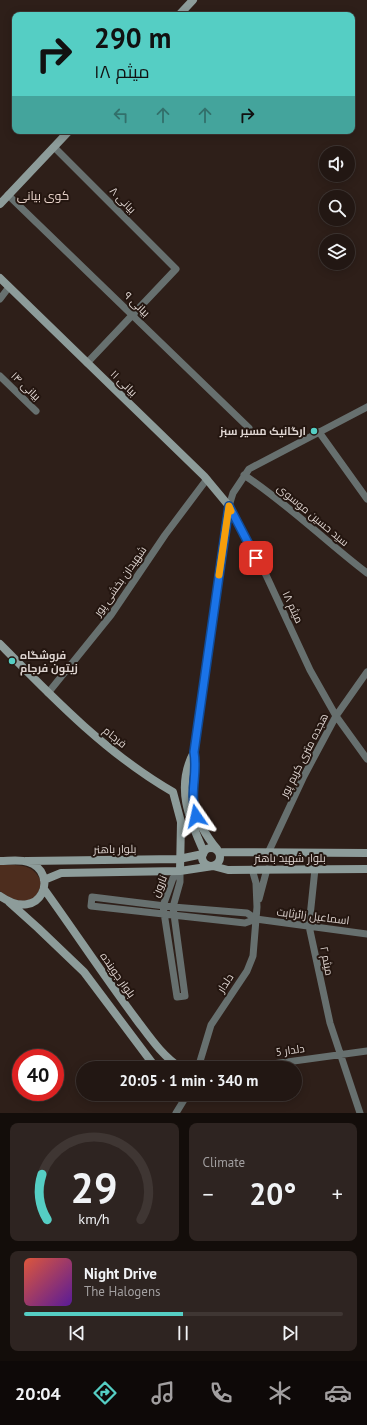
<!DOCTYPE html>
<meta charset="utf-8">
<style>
:root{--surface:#221713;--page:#2e2421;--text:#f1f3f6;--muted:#a29fa0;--line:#3f3633;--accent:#55cec4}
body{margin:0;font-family:"PT Sans",Cairo,sans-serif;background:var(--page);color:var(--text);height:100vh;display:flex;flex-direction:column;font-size:15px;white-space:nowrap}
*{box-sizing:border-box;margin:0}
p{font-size:13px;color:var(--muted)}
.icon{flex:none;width:22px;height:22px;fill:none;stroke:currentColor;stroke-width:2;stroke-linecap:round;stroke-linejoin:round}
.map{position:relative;height:1113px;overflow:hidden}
.panel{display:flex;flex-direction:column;gap:10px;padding:10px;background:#130d0a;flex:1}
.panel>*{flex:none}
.top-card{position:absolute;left:12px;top:12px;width:343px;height:122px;border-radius:8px;box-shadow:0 2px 10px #0003,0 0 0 1px var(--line);background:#55cec4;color:#111;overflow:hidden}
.controls{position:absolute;left:319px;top:146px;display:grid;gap:8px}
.controls a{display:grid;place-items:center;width:36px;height:36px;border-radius:50%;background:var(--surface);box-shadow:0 2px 10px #0003,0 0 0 1px var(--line);font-size:20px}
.speed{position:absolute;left:12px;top:1049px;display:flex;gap:8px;font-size:20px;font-weight:700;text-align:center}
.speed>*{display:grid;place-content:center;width:52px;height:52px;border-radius:50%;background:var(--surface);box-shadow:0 2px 10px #0003,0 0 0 1px var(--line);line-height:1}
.speed .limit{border:6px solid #d22;background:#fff;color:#111}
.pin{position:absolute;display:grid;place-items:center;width:34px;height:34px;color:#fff;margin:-17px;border-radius:8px;box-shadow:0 2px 6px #0006}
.me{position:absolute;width:44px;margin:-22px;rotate:349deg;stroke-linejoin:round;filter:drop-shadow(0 0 3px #0008)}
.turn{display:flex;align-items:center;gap:14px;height:84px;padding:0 16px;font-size:18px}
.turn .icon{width:52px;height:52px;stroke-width:2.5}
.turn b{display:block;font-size:28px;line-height:34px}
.lanes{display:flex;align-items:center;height:38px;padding:0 16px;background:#0003;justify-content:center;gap:20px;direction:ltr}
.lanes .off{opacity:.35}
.big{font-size:30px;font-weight:600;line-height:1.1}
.panel .widget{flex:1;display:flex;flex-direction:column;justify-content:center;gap:6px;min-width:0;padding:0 14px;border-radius:8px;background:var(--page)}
.panel .dial{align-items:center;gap:0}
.dial svg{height:104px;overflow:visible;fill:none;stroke:var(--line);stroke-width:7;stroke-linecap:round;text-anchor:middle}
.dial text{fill:var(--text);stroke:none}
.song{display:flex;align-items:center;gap:12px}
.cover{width:48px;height:48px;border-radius:6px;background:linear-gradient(135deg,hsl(10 70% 55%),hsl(270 70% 35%))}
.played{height:4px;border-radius:2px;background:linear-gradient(90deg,var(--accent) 50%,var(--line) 50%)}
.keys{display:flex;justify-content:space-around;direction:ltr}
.heat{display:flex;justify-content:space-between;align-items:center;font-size:22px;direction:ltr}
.panel .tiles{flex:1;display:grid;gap:10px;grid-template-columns:1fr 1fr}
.widget:last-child{grid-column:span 2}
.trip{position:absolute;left:76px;top:1061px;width:226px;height:40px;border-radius:20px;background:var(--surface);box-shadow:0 2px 10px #0003,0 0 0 1px var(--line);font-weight:600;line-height:40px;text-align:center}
.tab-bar{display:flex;height:64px;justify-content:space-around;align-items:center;background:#0e0908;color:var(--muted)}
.tab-bar .icon{width:28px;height:28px}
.tab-bar .current{color:var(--accent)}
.tab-bar b{font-size:18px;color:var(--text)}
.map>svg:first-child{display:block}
</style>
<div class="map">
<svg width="367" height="1113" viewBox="0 0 367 1113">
<rect width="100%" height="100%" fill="#2e1f19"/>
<path fill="#4d2d1e" d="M0 865C18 865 34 863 41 882 38 907 16 904 0 891Z"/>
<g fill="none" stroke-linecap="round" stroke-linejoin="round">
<path stroke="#67706f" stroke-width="7" d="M54 147 176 269 87 363
M8 195 249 428
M0 299 9 287
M0 376 36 411
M367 407 249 469 233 493 229 506 266 575 310 670 336 716 367 759
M319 432 367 499
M244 475C288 504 325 541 367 573
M48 693 111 615 165 535 207 479
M268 853 304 776 336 716 367 672
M315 869 309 926 330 1023 360 1113
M180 871V882L173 907 185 996 177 997 163 906 173 878Z
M259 899 267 869
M256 919 245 923 91 906 92 897 173 907 247 913 256 919 367 934
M198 1068 211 1025 247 971 253 956 257 907 256 883 252 869
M243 1068 367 1051
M176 1113 187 1095"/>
<path stroke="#8d9c9a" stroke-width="8" d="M179 15 193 0
M0 204 69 131
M0 278 204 476 229 506 194 752C197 768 193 783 192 799 192 813 208 839 217 849
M0 644C53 698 107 754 173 792L181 822 180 871
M194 752C175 787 189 819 204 852
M202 857a9 9 0 1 1 18 0a9 9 0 1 1-18 0Z
M219 852 367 853
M0 861C9 861 20 859 28 862 60 872 42 925 0 896
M27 861 179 859 203 854
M44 880 61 873 180 871 213 866 228 870 367 869
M44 889C75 932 104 976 136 1019 149 1036 162 1056 181 1068
M9 902 38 928 84 972 156 1068
M186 1094H187"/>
</g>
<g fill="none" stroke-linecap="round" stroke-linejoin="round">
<g stroke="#114b97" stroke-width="10">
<path id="route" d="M196 816C189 791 198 775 194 752L229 506 256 558"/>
</g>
<use href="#route" stroke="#1a73e8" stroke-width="7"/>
<path stroke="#f59e0b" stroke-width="7" d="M219 575 229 506 231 511"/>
</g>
<g fill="#55cec4" stroke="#241610" stroke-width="1.5">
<circle cx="314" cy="431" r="4"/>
<circle cx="12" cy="661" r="4"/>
</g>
<g text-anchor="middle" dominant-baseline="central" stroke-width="4" stroke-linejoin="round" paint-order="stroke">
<g font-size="11" fill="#dfd5d1" stroke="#241610">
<text transform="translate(123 200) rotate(45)">بیانی ۸</text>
<text transform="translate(137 304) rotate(44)">بیانی ۹</text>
<text transform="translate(124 383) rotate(44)">بیانی ۱۱</text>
<text transform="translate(26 386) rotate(44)">بیانی ۱۴</text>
<text transform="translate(313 515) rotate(40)">سید حسین موسوی</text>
<text transform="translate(120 581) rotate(-55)">شهیدان بخشی پور</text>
<text transform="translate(293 607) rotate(65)">میثم ۱۸</text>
<text transform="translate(115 737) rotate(39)">فرجام</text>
<text transform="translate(304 755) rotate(-63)">هجده متری کریم پور</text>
<text transform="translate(115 849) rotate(-1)">بلوار باهنر</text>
<text x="290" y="858">بلوار شهید باهنر</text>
<text transform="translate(159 886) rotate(-67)">نارون</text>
<text transform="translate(313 916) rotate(7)">اسماعیل زائرثابت</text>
<text transform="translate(327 961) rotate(79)">میثم ۲</text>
<text transform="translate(118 975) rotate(55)">بلوار جوینده</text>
<text transform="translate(225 983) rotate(-57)">دلدار</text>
<text transform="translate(290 1050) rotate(-8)">دلدار 5</text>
</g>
<g font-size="11" font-weight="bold" fill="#dfd5d1" stroke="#241610" text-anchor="end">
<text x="306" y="431">ارگانیک مسیر سبز</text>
<text x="20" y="655" text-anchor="start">فروشگاه<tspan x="20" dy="13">زیتون فرجام</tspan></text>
</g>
<g font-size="12" fill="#ebd6cd" stroke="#241610">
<text x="43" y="195">کوی بیانی</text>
</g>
</g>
</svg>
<div class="controls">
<a><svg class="icon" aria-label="sound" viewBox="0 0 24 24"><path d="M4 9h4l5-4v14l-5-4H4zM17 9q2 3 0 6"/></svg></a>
<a><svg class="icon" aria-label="search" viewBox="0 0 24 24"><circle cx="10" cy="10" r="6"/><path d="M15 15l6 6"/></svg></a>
<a><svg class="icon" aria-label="layers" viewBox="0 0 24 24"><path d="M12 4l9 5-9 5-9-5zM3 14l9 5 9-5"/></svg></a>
</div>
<div class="speed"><div class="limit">40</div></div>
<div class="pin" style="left:256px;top:558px;background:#d93025"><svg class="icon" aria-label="arrive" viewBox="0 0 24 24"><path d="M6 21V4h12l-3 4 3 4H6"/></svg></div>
<svg class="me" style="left:196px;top:816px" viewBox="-20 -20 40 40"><path d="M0-17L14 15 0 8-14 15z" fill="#1a73e8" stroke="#fff" stroke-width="4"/></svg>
<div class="trip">20:05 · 1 min · 340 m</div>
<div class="top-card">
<div class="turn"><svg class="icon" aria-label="right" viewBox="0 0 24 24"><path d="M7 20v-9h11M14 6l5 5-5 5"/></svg><div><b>290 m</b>میثم ۱۸</div></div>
<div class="lanes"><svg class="icon off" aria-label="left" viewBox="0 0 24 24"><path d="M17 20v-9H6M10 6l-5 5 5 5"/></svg><svg class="icon off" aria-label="ahead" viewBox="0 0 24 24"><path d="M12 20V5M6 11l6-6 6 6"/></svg><svg class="icon off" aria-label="ahead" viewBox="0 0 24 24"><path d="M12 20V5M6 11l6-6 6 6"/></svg><svg class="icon" aria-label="right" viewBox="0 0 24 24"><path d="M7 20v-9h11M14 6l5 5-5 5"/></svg></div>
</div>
</div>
<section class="panel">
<div class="tiles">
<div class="widget dial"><svg viewBox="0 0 100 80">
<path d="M14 69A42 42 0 1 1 86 69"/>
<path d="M14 69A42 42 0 0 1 10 34" stroke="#55cec4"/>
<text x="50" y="56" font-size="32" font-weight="700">29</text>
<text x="50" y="72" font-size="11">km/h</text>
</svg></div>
<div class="widget"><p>Climate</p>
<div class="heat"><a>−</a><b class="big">20°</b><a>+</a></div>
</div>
<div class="widget">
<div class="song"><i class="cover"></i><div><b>Night Drive</b><p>The Halogens</p></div></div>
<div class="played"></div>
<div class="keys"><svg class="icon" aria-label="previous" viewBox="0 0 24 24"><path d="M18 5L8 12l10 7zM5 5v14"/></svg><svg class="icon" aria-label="pause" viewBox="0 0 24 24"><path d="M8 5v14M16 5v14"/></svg><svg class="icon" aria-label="next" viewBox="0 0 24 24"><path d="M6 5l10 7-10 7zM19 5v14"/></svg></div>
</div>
</div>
</section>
<nav class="tab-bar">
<b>20:04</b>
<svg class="icon current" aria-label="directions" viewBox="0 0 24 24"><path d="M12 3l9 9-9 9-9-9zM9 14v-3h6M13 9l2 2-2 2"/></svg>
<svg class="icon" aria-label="music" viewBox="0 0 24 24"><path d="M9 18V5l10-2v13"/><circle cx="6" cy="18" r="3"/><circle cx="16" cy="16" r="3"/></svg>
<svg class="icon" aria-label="phone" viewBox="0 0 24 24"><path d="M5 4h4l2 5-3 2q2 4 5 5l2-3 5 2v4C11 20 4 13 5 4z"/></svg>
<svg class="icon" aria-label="climate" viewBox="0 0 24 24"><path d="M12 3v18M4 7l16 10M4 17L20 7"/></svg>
<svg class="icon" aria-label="car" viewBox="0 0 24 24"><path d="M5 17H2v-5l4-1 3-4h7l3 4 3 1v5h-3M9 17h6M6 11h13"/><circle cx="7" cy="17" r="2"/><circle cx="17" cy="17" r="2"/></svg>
</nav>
